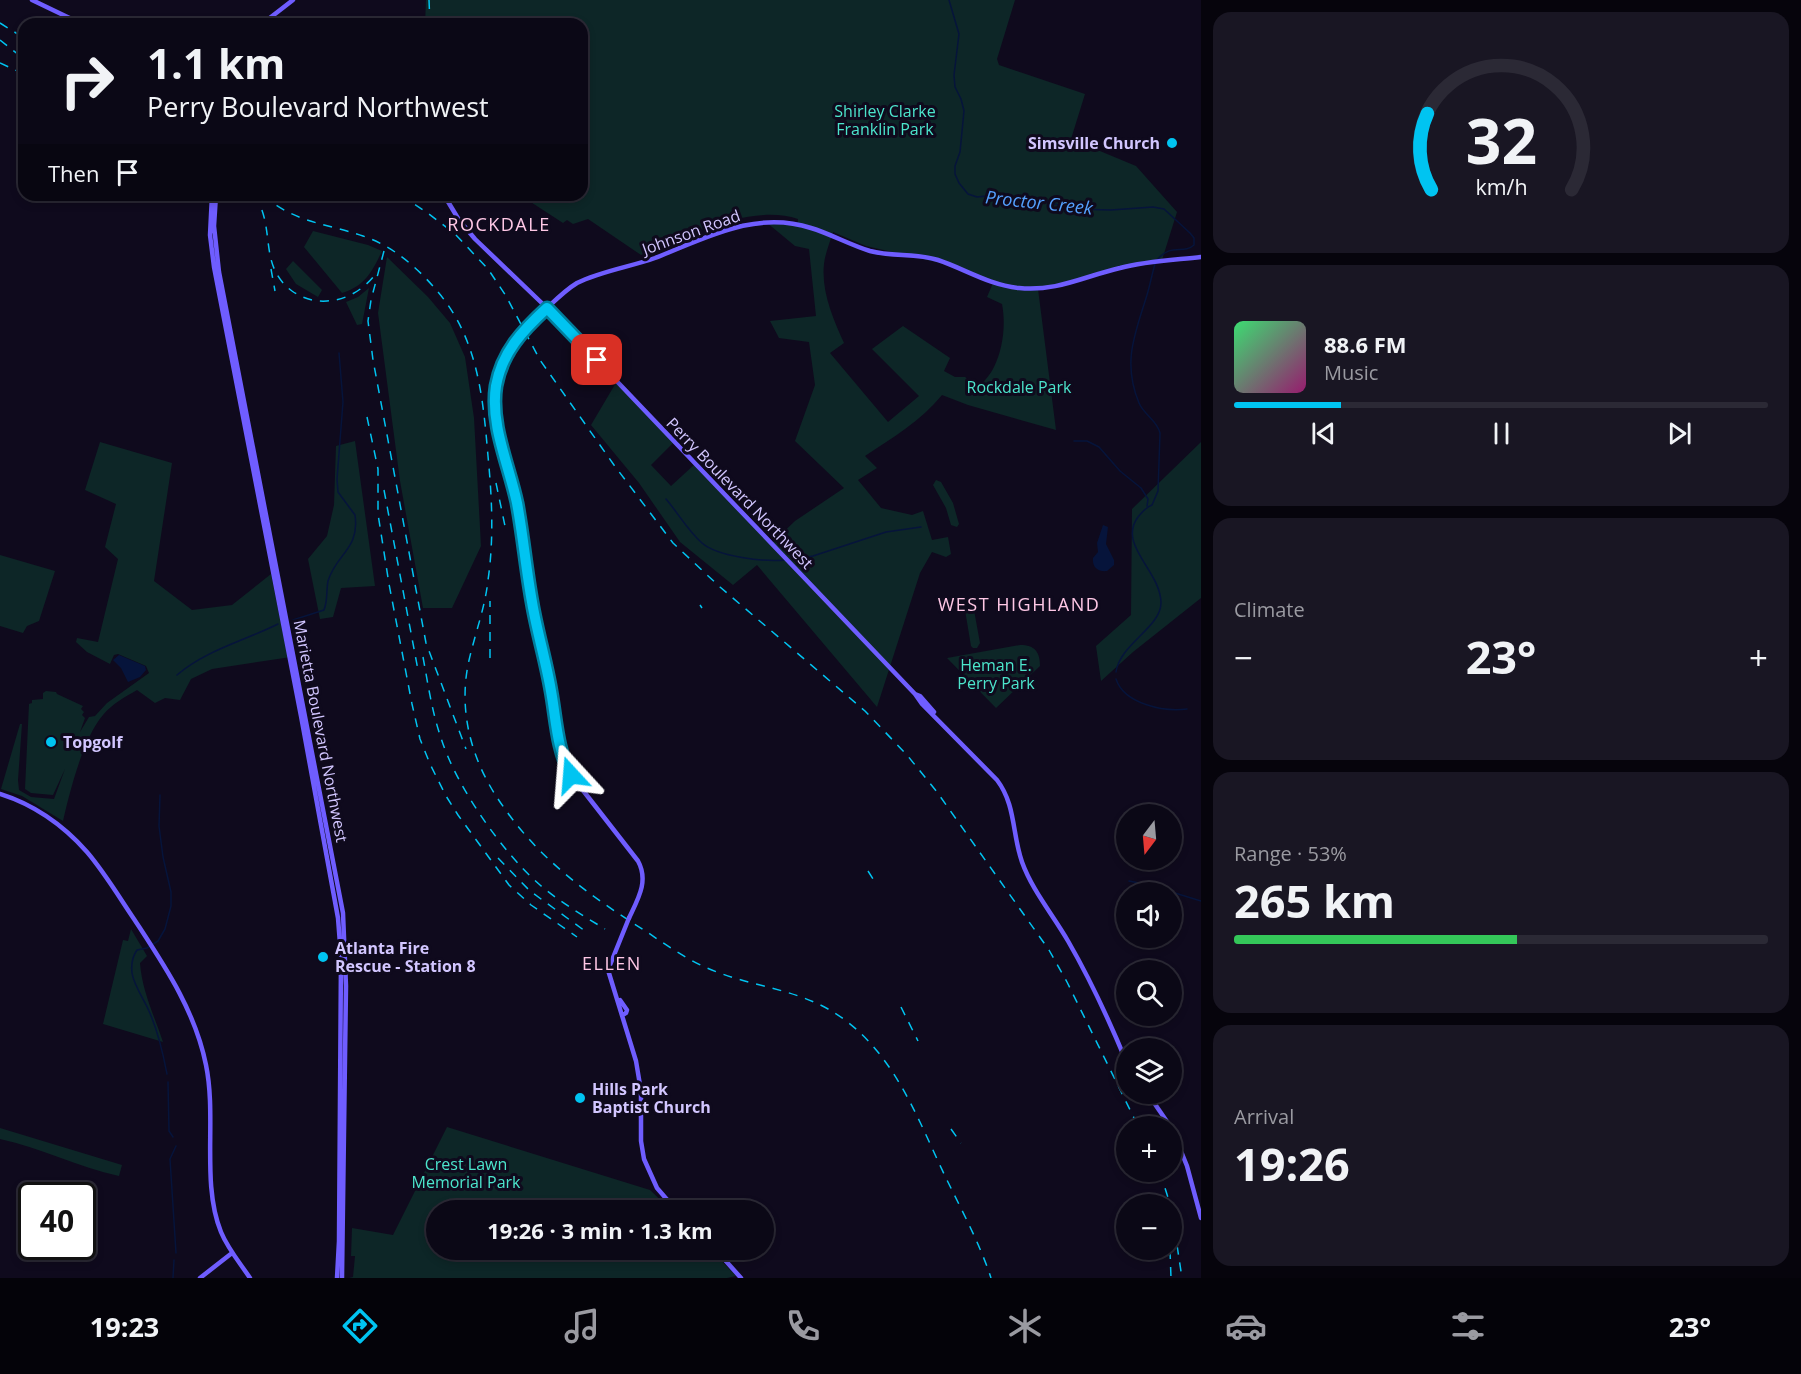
<!DOCTYPE html>
<meta charset="utf-8">
<style>
:root{--surface:#0b0816;--page:#191623;--text:#f1f3f6;--muted:#9a9aa1;--line:#2b2935;--accent:#00c4f1}
body{margin:0;font-family:"Open Sans",sans-serif;background:var(--page);color:var(--text);height:100vh;display:flex;flex-direction:column;font-size:22px;white-space:nowrap}
*{box-sizing:border-box;margin:0}
p{font-size:20px;color:var(--muted)}
.icon{flex:none;width:33px;height:33px;fill:none;stroke:currentColor;stroke-width:2;stroke-linecap:round;stroke-linejoin:round}
.map{position:relative;flex:1;overflow:hidden}
.sheet{display:flex;flex-direction:column;gap:12px;padding:12px;background:#06040c;width:600px}
.sheet>*{flex:none}
.top-card{position:absolute;left:18px;top:18px;width:570px;height:183px;border-radius:18px;box-shadow:0 3px 9px #0003,0 0 0 2px var(--line);background:#0b0816;color:var(--text);overflow:hidden}
.needle{width:39px;rotate:196deg}
.tools{position:absolute;left:1116px;top:804px;display:grid;gap:12px}
.tools a{display:grid;place-items:center;width:66px;height:66px;border-radius:50%;background:var(--surface);box-shadow:0 3px 9px #0003,0 0 0 2px var(--line);font-size:30px}
.speed{position:absolute;left:18px;top:1182px;display:flex;gap:12px;font-size:30px;font-weight:700;text-align:center}
.speed>*{display:grid;place-content:center;width:78px;height:78px;border-radius:50%;background:var(--surface);box-shadow:0 3px 9px #0003,0 0 0 2px var(--line);line-height:1}
.speed .limit{border:3px solid #111;border-radius:9px;background:#fff;color:#111}
.pin{position:absolute;display:grid;place-items:center;width:51px;height:51px;color:#fff;margin:-26px;border-radius:12px;box-shadow:0 3px 9px #0006}
.me{position:absolute;width:66px;margin:-33px;rotate:341deg;stroke-linejoin:round;filter:drop-shadow(0 0 4px #0008)}
.turn{display:flex;align-items:center;gap:21px;height:126px;padding:0 30px;font-size:27px}
.turn .icon{width:78px;height:78px;stroke-width:2.5}
.turn b{display:block;font-size:42px;line-height:51px}
.then{display:flex;align-items:center;height:57px;padding:0 30px;background:#0003;gap:12px;font-size:22px}
.big{font-size:45px;font-weight:700;line-height:1.1}
.sheet .card{flex:1;display:flex;flex-direction:column;justify-content:center;gap:9px;min-width:0;padding:0 21px;border-radius:18px;background:var(--page)}
.sheet .dial{align-items:center;gap:0}
.dial svg{height:156px;overflow:visible;fill:none;stroke:var(--line);stroke-width:7;stroke-linecap:round;text-anchor:middle}
.dial text{fill:var(--text);stroke:none}
.song{display:flex;align-items:center;gap:18px}
.cover{width:72px;height:72px;border-radius:9px;background:linear-gradient(135deg,hsl(140 70% 55%),hsl(320 70% 35%))}
.played{height:6px;border-radius:3px;background:linear-gradient(90deg,var(--accent) 20%,var(--line) 20%)}
.keys{display:flex;justify-content:space-around;direction:ltr}
.heat{display:flex;justify-content:space-between;align-items:center;font-size:33px;direction:ltr}
.charge{height:9px;border-radius:4px;background:linear-gradient(90deg,#34c759 53%,var(--line) 0)}
.trip{position:absolute;left:426px;top:1200px;width:348px;height:60px;border-radius:30px;background:var(--surface);box-shadow:0 3px 9px #0003,0 0 0 2px var(--line);font-weight:700;line-height:60px;text-align:center}
.menu{display:flex;height:96px;justify-content:space-around;align-items:center;background:#040309;color:var(--muted)}
.menu .icon{width:42px;height:42px}
.menu .current{color:var(--accent)}
.menu b{font-size:27px;color:var(--text)}
main{display:flex;flex:1;min-height:0}
.map>svg:first-child{display:block}
</style>
<main>
<div class="map">
<svg width="1201" height="1278" viewBox="0 0 1201 1278">
<rect width="100%" height="100%" fill="#0f0a1d"/>
<path fill="#0d2627" fill-rule="evenodd" d="M426 0H1015L997 59 999 65 1085 94 1071 139 1136 166 1177 212 1162 260 1113 269 1038 289 1056 430 968 405 942 395C921 421 892 438 865 456L877 468 858 480 881 508 912 515 923 511 932 540 948 537 951 554 946 557 932 552 920 573 877 707 757 565 733 585 680 542 639 483 591 425 617 381 674 442 651 465 671 486 695 464 772 543 795 521 844 488 795 441 815 385 809 342 779 338 770 321 816 316 809 249 795 246 766 222 794 223 798 222V219C750 203 686 237 641 255L588 219 573 224 567 220 563 223 520 195H582V24H425ZM833 232 866 246 958 267 993 283 987 297 1002 304C1006 324 1003 349 994 367 991 374 984 381 979 387L965 377H955L944 371 950 358 903 326 872 349 919 396 888 422 830 353 844 343C833 319 821 291 824 264 825 254 830 242 833 232Z
M313 231 368 245 382 251C372 272 365 286 342 293L304 247Z
M387 257 428 297 450 323 465 357 474 418 481 546 452 608H423L400 481 378 313Z
M293 261 322 290 318 297 296 284 286 269Z
M369 288 362 324 357 325 346 302 358 297Z
M355 441 375 586 341 588 333 617 320 619 308 559 327 536 334 505 336 446Z
M100 442 172 463 154 581 192 610 232 605 271 574 283 634 291 657 212 669 191 679 180 700 165 698 155 703 137 690C125 697 112 704 103 715 83 738 70 791 63 821L22 796 1 789 20 724H22L18 780 19 790 31 797 54 799 65 769 53 795 31 793 25 789 29 704 32 703V700L43 699V693L46 691 56 692 57 694 83 706 81 709 84 712 82 715 85 718 80 732 89 717 95 716 107 703 149 673 146 666 118 654 114 655 110 664 87 652 76 642 77 638 98 642 118 559 105 547 116 504 85 490Z
M1201 442V598L1133 652 1101 681 1096 646 1131 615 1132 509Z
M936 480 941 482 953 503 959 524 957 527 951 525 946 508 933 485Z
M0 555 55 571 39 621 27 626 23 633 0 626Z
M968 606 973 607 974 610 980 643 977 648H973L971 646 965 610Z
M1020 645C1035 645 1040 652 1040 666L996 708 947 658Z
M131 929 147 956 140 963C142 991 154 1015 163 1042L103 1024 123 940 128 941Z
M447 1127 650 1190 671 1210H436V1250H711L736 1276 727 1278H349L353 1277 355 1256H351L352 1228 393 1235Z
M0 1128 122 1165 119 1176C78 1167 41 1148 0 1139Z"/>
<path fill="#06143b" d="M1103 525 1108 527 1106 544 1114 560V565L1107 571C1098 572 1092 567 1093 558L1098 552 1097 543Z
M119 655 145 666 146 670 140 677 128 682 121 668 113 660Z"/>
<g fill="none" stroke-linecap="round" stroke-linejoin="round">
<path stroke="#06143b" stroke-width="1.5" d="M949 0 959 34 954 75 955 87 961 99 964 111 960 152 955 166V174L959 183 968 194 977 197 1006 194 1017 198 1033 197 1071 209 1111 210 1153 207 1164 209 1190 233 1194 238V245C1183 255 1172 242 1157 260
M1074 441H1087L1099 447 1120 471 1141 488 1148 499 1147 506
M666 499C678 513 688 531 702 543 718 557 765 562 785 560
M793 560 813 556 886 532 921 527
M293 620 324 610C328 600 326 591 328 581 336 554 360 549 355 515L338 492 337 479 343 402 339 353
M1116 672C1120 644 1161 627 1161 603 1161 571 1117 545 1138 517 1142 512 1146 507 1152 505L1158 491 1160 433C1157 420 1144 415 1139 403 1122 362 1135 334 1147 295 1150 285 1152 274 1155 264
M177 675C206 650 244 641 278 624
M1116 679C1124 704 1164 712 1187 709
M160 795 159 826 163 857 171 892V906L165 929 158 941 147 948 137 950C132 957 131 964 132 973 134 986 144 999 149 1011 158 1031 163 1053 167 1074
M1129 881 1149 885 1201 901
M168 1082 169 1131 173 1137
M176 1146 170 1159 176 1253
M173 1278 174 1260"/>
<path stroke="#6f5dff" stroke-width="4.5" d="M32 0 82 24
M262 24 293 0
M212 195 210 235 214 267 301 716 338 918 341 957 339 1241 337 1278
M216 195 214 226 219 272 343 913 346 986 342 1278
M444 195 459 220 475 239 547 308 915 694 922 704 997 780
M536 318C549 307 562 292 577 283 601 271 630 267 655 258 706 238 755 210 811 228 831 234 850 245 870 251 892 257 916 253 938 260 965 269 989 285 1019 288 1056 292 1085 276 1120 268 1146 261 1174 260 1201 257
M495 395 496 418 517 503 536 623 547 666 564 760 571 775 638 861C649 881 638 899 629 918
M915 694 920 696 934 712
M997 780C1016 805 1012 834 1022 862 1032 890 1053 915 1068 941 1090 979 1109 1020 1126 1061
M0 794C35 805 63 825 87 852 105 873 119 897 134 919 164 965 195 1010 206 1065 217 1118 201 1183 221 1232 228 1249 240 1263 250 1278
M608 970 636 1061 641 1091V1141L644 1159 657 1188 676 1210
M620 1000 627 1010 626 1013 623 1015
M1148 1094 1170 1126
M1172 1129 1187 1166 1201 1218
M716 1250 741 1278
M200 1278 232 1253"/>
<path stroke="#00c4f1" stroke-width="1.5" stroke-dasharray="9 8" stroke-linecap="butt" d="M429 0 430 24
M0 23 24 38
M0 40 24 59
M0 63 24 74
M254 195C277 227 257 265 292 291 302 298 314 302 327 301 347 300 365 289 377 272
M263 195C295 223 325 223 363 236 393 246 418 268 438 292 478 339 483 398 488 456 492 498 494 539 488 580 485 609 474 636 468 665 458 717 474 767 505 809 542 862 593 898 647 932 669 947 692 963 717 972 762 989 805 990 845 1020 897 1059 919 1122 946 1178 962 1211 980 1244 991 1278
M401 195 429 214 455 234 488 269 506 296 540 360 614 465 673 543 720 587 865 711 907 755 937 792 1049 950 1067 982 1138 1126
M384 251 371 300 368 321 373 360 426 643 466 749
M271 269 275 291
M367 417 378 469V514L389 584 412 704 420 739 430 764 446 796 458 815 509 885 531 905 577 937
M496 483 505 526
M384 490 418 670
M700 605 702 608
M423 657C428 684 432 712 441 738 456 786 502 852 540 885 560 902 582 915 605 929
M490 658V601
M498 858 530 891 585 931
M868 871 875 882
M901 1007 918 1041
M951 1129 961 1143
M1160 1172 1170 1204
M1172 1212 1182 1278
M1170 1250 1171 1278"/>
<path stroke="#6f5dff" stroke-width="4.5" d="M495 395C499 363 513 341 536 318
M608 970 629 918"/>
</g>
<g fill="none" stroke-linecap="round" stroke-linejoin="round">
<g stroke="#007f9d" stroke-width="15">
<path id="route" d="M571 775C557 751 556 718 551 691 546 661 537 632 532 602 526 569 523 535 517 503 509 465 490 425 496 386 502 352 523 330 547 308L597 360"/>
</g>
<use href="#route" stroke="#00c4f1" stroke-width="10"/>
</g>
<g fill="#00c4f1" stroke="#0f0a1d" stroke-width="2">
<circle cx="1172" cy="143" r="6"/>
<circle cx="51" cy="742" r="6"/>
<circle cx="323" cy="957" r="6"/>
<circle cx="580" cy="1098" r="6"/>
</g>
<g text-anchor="middle" dominant-baseline="central" stroke-width="6" stroke-linejoin="round" paint-order="stroke">
<g font-size="16" fill="#4ce5cc" stroke="#0f0a1d">
<text x="885" y="111">Shirley Clarke<tspan x="885" dy="18">Franklin Park</tspan></text>
<text x="1019" y="387">Rockdale Park</text>
<text x="996" y="665">Heman E.<tspan x="996" dy="18">Perry Park</tspan></text>
<text x="466" y="1164">Crest Lawn<tspan x="466" dy="18">Memorial Park</tspan></text>
</g>
<g font-size="16" font-weight="bold" fill="#d2c6ff" stroke="#0f0a1d" text-anchor="start">
<text x="1160" y="143" text-anchor="end">Simsville Church</text>
<text x="63" y="742">Topgolf</text>
<text x="335" y="948">Atlanta Fire<tspan x="335" dy="18">Rescue - Station 8</tspan></text>
<text x="592" y="1089">Hills Park<tspan x="592" dy="18">Baptist Church</tspan></text>
</g>
<g font-size="16" fill="#d2c6ff" stroke="#0f0a1d">
<text transform="translate(691 232) rotate(-20)">Johnson Road</text>
<text transform="translate(740 493) rotate(46)">Perry Boulevard Northwest</text>
<text transform="translate(321 731) rotate(79)">Marietta Boulevard Northwest</text>
</g>
<g font-size="18" font-style="italic" fill="#54a1ff" stroke="#0f0a1d">
<text transform="translate(1039 202) rotate(6)">Proctor Creek</text>
</g>
<g font-size="18" letter-spacing="1.5" fill="#ffc8e6" stroke="#0f0a1d">
<text x="499" y="224">ROCKDALE</text>
<text x="1019" y="604">WEST HIGHLAND</text>
<text x="612" y="963">ELLEN</text>
</g>
</g>
</svg>
<div class="tools">
<a><svg class="needle" viewBox="-14 -14 28 28"><path d="M0-13l5 13h-10z" fill="#e53935"/><path d="M0 13l5-13h-10z" fill="#9a9aa1"/></svg></a>
<a><svg class="icon" aria-label="sound" viewBox="0 0 24 24"><path d="M4 9h4l5-4v14l-5-4H4zM17 9q2 3 0 6"/></svg></a>
<a><svg class="icon" aria-label="search" viewBox="0 0 24 24"><circle cx="10" cy="10" r="6"/><path d="M15 15l6 6"/></svg></a>
<a><svg class="icon" aria-label="layers" viewBox="0 0 24 24"><path d="M12 4l9 5-9 5-9-5zM3 14l9 5 9-5"/></svg></a>
<a>+</a>
<a>−</a>
</div>
<div class="speed"><div class="limit">40</div></div>
<div class="pin" style="left:597px;top:360px;background:#d93025"><svg class="icon" aria-label="arrive" viewBox="0 0 24 24"><path d="M6 21V4h12l-3 4 3 4H6"/></svg></div>
<svg class="me" style="left:571px;top:775px" viewBox="-20 -20 40 40"><path d="M0-17L14 15 0 8-14 15z" fill="#00c4f1" stroke="#fff" stroke-width="4"/></svg>
<div class="trip">19:26 · 3 min · 1.3 km</div>
<div class="top-card">
<div class="turn"><svg class="icon" aria-label="right" viewBox="0 0 24 24"><path d="M7 20v-9h11M14 6l5 5-5 5"/></svg><div><b>1.1 km</b>Perry Boulevard Northwest</div></div>
<div class="then">Then<svg class="icon" aria-label="arrive" viewBox="0 0 24 24"><path d="M6 21V4h12l-3 4 3 4H6"/></svg></div>
</div>
</div>
<section class="sheet">
<div class="card dial"><svg viewBox="0 0 100 80">
<path d="M14 69A42 42 0 1 1 86 69"/>
<path d="M14 69A42 42 0 0 1 12 30" stroke="#00c4f1"/>
<text x="50" y="56" font-size="32" font-weight="700">32</text>
<text x="50" y="72" font-size="11">km/h</text>
</svg></div>
<div class="card">
<div class="song"><i class="cover"></i><div><b>88.6 FM</b><p>Music</p></div></div>
<div class="played"></div>
<div class="keys"><svg class="icon" aria-label="previous" viewBox="0 0 24 24"><path d="M18 5L8 12l10 7zM5 5v14"/></svg><svg class="icon" aria-label="pause" viewBox="0 0 24 24"><path d="M8 5v14M16 5v14"/></svg><svg class="icon" aria-label="next" viewBox="0 0 24 24"><path d="M6 5l10 7-10 7zM19 5v14"/></svg></div>
</div>
<div class="card"><p>Climate</p>
<div class="heat"><a>−</a><b class="big">23°</b><a>+</a></div>
</div>
<div class="card"><p>Range · 53%</p><b class="big">265 km</b><div class="charge"></div></div>
<div class="card"><p>Arrival</p><b class="big">19:26</b></div>
</section>
</main>
<nav class="menu">
<b>19:23</b>
<svg class="icon current" aria-label="directions" viewBox="0 0 24 24"><path d="M12 3l9 9-9 9-9-9zM9 14v-3h6M13 9l2 2-2 2"/></svg>
<svg class="icon" aria-label="music" viewBox="0 0 24 24"><path d="M9 18V5l10-2v13"/><circle cx="6" cy="18" r="3"/><circle cx="16" cy="16" r="3"/></svg>
<svg class="icon" aria-label="phone" viewBox="0 0 24 24"><path d="M5 4h4l2 5-3 2q2 4 5 5l2-3 5 2v4C11 20 4 13 5 4z"/></svg>
<svg class="icon" aria-label="climate" viewBox="0 0 24 24"><path d="M12 3v18M4 7l16 10M4 17L20 7"/></svg>
<svg class="icon" aria-label="car" viewBox="0 0 24 24"><path d="M5 17H2v-5l4-1 3-4h7l3 4 3 1v5h-3M9 17h6M6 11h13"/><circle cx="7" cy="17" r="2"/><circle cx="17" cy="17" r="2"/></svg>
<svg class="icon" aria-label="filters" viewBox="0 0 24 24"><path d="M4 7h16M4 17h16"/><circle cx="9" cy="7" r="2"/><circle cx="15" cy="17" r="2"/></svg>
<b>23°</b>
</nav>
